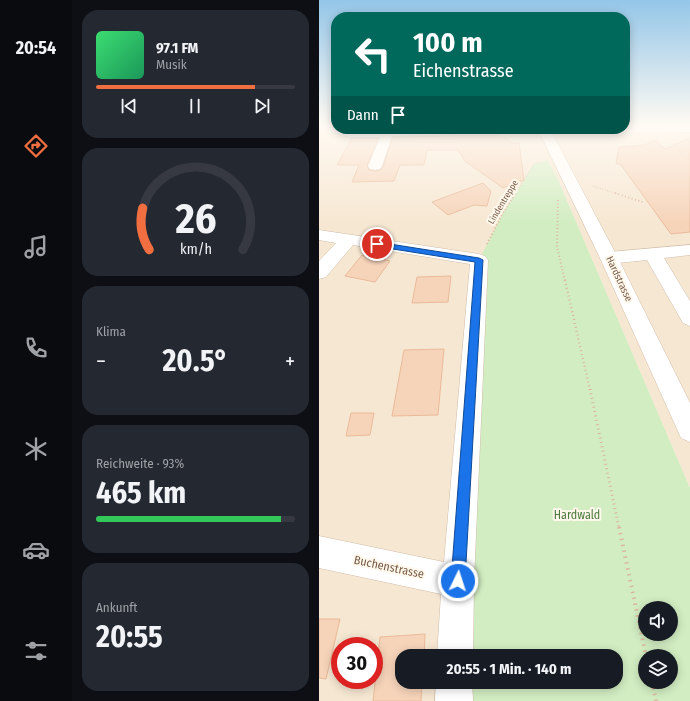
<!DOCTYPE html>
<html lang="de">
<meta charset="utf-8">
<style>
:root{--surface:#171b24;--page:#242831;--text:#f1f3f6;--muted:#9ea1a6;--line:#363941;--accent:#f16e40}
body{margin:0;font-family:"Fira Sans Condensed",sans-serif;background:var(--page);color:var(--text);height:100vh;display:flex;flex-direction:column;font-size:15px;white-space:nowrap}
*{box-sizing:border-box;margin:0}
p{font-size:13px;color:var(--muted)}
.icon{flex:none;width:22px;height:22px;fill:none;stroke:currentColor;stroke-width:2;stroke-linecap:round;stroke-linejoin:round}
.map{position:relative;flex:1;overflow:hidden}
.drawer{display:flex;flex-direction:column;gap:10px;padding:10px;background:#0d0f14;width:247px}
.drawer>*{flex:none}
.banner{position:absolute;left:12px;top:12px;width:299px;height:122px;border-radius:16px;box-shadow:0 2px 10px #0003;background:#00695c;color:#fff;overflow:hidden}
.tools{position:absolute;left:319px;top:601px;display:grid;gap:8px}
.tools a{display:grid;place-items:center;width:40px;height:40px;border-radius:50%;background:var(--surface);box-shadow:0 2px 10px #0003;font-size:20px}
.speed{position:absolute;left:12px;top:637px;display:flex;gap:8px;font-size:20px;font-weight:700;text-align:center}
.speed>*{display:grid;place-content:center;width:52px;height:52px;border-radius:50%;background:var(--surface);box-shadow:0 2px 10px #0003;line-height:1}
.speed .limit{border:6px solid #d22;background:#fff;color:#111}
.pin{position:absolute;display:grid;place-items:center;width:34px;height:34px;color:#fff;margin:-17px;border:2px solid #fff;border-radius:50%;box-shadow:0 1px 4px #0007}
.me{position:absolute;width:44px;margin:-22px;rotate:4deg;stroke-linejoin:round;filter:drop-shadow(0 0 3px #0008)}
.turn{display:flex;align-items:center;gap:14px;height:84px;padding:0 16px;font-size:18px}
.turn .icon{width:52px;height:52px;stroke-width:2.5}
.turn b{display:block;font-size:28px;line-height:34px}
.then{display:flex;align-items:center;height:38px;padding:0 16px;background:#0003;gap:8px;font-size:15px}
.big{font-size:30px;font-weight:700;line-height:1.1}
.drawer .card{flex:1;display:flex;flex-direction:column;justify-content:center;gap:6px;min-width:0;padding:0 14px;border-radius:16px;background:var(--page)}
.drawer .dial{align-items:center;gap:0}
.dial svg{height:104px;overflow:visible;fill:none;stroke:var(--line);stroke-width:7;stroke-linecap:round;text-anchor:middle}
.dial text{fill:var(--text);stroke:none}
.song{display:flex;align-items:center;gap:12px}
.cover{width:48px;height:48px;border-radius:6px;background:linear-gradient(135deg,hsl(140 70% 55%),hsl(150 70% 35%))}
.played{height:4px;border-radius:2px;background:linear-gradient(90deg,var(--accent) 80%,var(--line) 80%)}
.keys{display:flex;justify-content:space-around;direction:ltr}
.heat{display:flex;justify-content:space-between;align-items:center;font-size:22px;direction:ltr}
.charge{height:6px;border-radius:3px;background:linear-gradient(90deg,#34c759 93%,var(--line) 0)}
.trip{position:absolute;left:76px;top:649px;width:228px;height:40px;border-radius:16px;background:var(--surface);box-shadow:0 2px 10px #0003;font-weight:700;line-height:40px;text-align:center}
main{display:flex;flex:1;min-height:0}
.tabs{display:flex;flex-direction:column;width:72px;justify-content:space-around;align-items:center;background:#090b0e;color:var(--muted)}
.tabs .icon{width:28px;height:28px}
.tabs .on{color:var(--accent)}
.tabs b{font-size:18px;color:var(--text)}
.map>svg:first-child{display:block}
</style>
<main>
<nav class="tabs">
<b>20:54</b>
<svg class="icon on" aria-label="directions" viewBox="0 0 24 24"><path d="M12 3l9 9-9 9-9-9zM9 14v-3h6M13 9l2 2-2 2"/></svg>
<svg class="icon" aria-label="music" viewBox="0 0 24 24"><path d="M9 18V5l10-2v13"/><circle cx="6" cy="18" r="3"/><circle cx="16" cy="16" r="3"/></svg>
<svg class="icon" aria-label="phone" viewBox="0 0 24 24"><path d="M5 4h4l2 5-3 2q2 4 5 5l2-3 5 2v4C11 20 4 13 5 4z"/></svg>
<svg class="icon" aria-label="climate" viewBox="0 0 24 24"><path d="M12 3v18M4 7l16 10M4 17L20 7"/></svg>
<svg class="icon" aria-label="car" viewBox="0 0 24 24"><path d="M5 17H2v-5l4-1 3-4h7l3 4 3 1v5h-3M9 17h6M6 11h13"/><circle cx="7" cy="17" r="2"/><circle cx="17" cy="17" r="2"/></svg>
<svg class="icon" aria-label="filters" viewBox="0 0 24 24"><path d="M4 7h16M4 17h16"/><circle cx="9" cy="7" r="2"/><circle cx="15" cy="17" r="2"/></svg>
</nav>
<section class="drawer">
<div class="card">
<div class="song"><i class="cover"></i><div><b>97.1 FM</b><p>Musik</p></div></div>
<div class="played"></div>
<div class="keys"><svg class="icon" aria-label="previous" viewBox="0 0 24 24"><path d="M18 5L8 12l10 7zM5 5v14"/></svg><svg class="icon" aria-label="pause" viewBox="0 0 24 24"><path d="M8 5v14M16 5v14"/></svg><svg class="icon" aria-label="next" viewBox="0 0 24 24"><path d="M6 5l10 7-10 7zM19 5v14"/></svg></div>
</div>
<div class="card dial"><svg viewBox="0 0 100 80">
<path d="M14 69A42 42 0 1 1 86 69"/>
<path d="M14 69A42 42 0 0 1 9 37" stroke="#f16e40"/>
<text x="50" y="56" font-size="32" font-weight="700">26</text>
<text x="50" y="72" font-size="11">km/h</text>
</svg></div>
<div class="card"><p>Klima</p>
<div class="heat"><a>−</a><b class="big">20.5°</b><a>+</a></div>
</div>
<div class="card"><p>Reichweite · 93%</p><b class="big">465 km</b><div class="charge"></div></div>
<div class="card"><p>Ankunft</p><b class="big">20:55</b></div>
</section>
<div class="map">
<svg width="371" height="701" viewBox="0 0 371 701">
<rect width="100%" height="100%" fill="#fef5e5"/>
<path fill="#f6e7d2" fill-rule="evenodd" d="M0 125H17V129H306V125H371V488L240 182 229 160 136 656H83V682H135V701H0ZM21 646H55V680H21Z"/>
<path fill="#d2edc2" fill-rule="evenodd" d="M229 160 240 182 371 488V701H135V682H297V656H136L160 260 184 213 215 164ZM326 608H352V634H326ZM326 656H352V682H326Z"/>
<path fill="#f6d4ba" stroke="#eaba99" d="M176 135 187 138 193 143H200L205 180 184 188 146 161 139 150H108L105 165H81L75 181 33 182 40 165H18L33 138H59L48 165 50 170 56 171 61 170 64 167 74 137Z
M371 138V232L352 234 302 165 297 163 300 147 326 145 336 140 346 149Z
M164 183 172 191 168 206 155 205 129 215 113 202Z
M43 255 71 261 56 282 26 276Z
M132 276 129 302 93 303 98 277Z
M125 349 119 415 73 416 85 350Z
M32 413H55L51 435 27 436Z
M0 619H21L7 679 0 678Z
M106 634 105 656H83V682H103L102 701H54L61 637Z"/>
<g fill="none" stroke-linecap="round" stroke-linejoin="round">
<g stroke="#d0bca9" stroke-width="1">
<path id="street" d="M0 125 17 126V129H186L184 132 180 133 73 136 63 166 61 169 56 170 51 169 49 166 61 137H29L0 128Z
M306 125H371V132L226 134 215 132 213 129H306Z
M0 230 160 254 166 256 169 260 155 581 154 656H118L122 594 0 568V536L125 562 151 264 34 245 7 277 0 279V261L17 243 0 240Z
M371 245V255L345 258 371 301V326L364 323 328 260 290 264 284 262 281 258 284 254 290 252Z
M117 682H153L154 701H116Z"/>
</g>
<g stroke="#d6bfa9" stroke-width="1">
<path id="secondary" d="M219 129H231L299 258 371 403V442L362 438 281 258Z"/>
</g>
<path stroke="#dbb79d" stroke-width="1.5" stroke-dasharray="0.5 2" stroke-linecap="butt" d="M353 144 371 161
M274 186 299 194
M196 194 215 164 222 162"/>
<path stroke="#dbb79d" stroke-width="2" stroke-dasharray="1 2.5" stroke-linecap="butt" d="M296 193 326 203
M239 200 238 247 246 281
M168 244 184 213 197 193"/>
<path stroke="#dbb79d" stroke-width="2.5" stroke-dasharray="1 3" stroke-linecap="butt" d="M246 280 271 390"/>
<path stroke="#dbb79d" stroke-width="3" stroke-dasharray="1 3.5" stroke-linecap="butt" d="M271 389 300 528"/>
<path stroke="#dbb79d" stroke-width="4" stroke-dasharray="1.5 4.5" stroke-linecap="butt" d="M300 527 327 656
M333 682 337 701"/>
<use href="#street" fill="#fff" fill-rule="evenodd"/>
<use href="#secondary" fill="#fff" fill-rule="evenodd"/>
</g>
<linearGradient id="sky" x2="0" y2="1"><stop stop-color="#94c6e8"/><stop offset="0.56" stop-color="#fffaf3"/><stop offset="1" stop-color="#fffaf3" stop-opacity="0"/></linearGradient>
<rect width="371" height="223" fill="url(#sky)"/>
<path fill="#1a73e8" stroke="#114b97" d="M58 242 160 258 164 260 146 581 144 586 139 588 134 586 132 581 156 262 55 246 54 244Z"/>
<g text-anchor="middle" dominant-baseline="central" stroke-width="4" stroke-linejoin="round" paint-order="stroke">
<g font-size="9" fill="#795b47" stroke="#fff8ed">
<text transform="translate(184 202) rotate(-59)">Lindentreppe</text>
</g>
<g font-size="10" fill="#795b47" stroke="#fff8ed">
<text transform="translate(300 279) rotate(65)">Hardstrasse</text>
</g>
<g font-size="12" fill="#4c7a3c" stroke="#fff8ed">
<text x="258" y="515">Hardwald</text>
</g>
<g font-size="12" fill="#795b47" stroke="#fff8ed">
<text transform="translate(70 567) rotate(12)">Buchenstrasse</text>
</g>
</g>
</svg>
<div class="tools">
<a><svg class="icon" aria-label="sound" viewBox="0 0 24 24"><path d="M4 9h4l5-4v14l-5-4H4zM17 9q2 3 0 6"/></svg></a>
<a><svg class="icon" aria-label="layers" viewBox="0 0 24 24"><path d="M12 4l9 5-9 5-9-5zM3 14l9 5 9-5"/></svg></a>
</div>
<div class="speed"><div class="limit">30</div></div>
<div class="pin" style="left:58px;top:244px;background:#d93025"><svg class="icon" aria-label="arrive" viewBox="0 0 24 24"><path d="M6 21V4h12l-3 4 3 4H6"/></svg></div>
<svg class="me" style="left:139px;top:581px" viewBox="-20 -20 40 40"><circle r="17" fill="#1a73e8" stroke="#fff" stroke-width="3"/><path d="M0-11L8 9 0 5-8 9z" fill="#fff"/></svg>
<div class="trip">20:55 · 1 Min. · 140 m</div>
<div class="banner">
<div class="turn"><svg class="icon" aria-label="left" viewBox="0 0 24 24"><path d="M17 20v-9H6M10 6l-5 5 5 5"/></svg><div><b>100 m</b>Eichenstrasse</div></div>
<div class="then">Dann<svg class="icon" aria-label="arrive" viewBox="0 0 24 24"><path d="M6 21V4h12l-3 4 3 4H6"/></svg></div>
</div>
</div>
</main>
